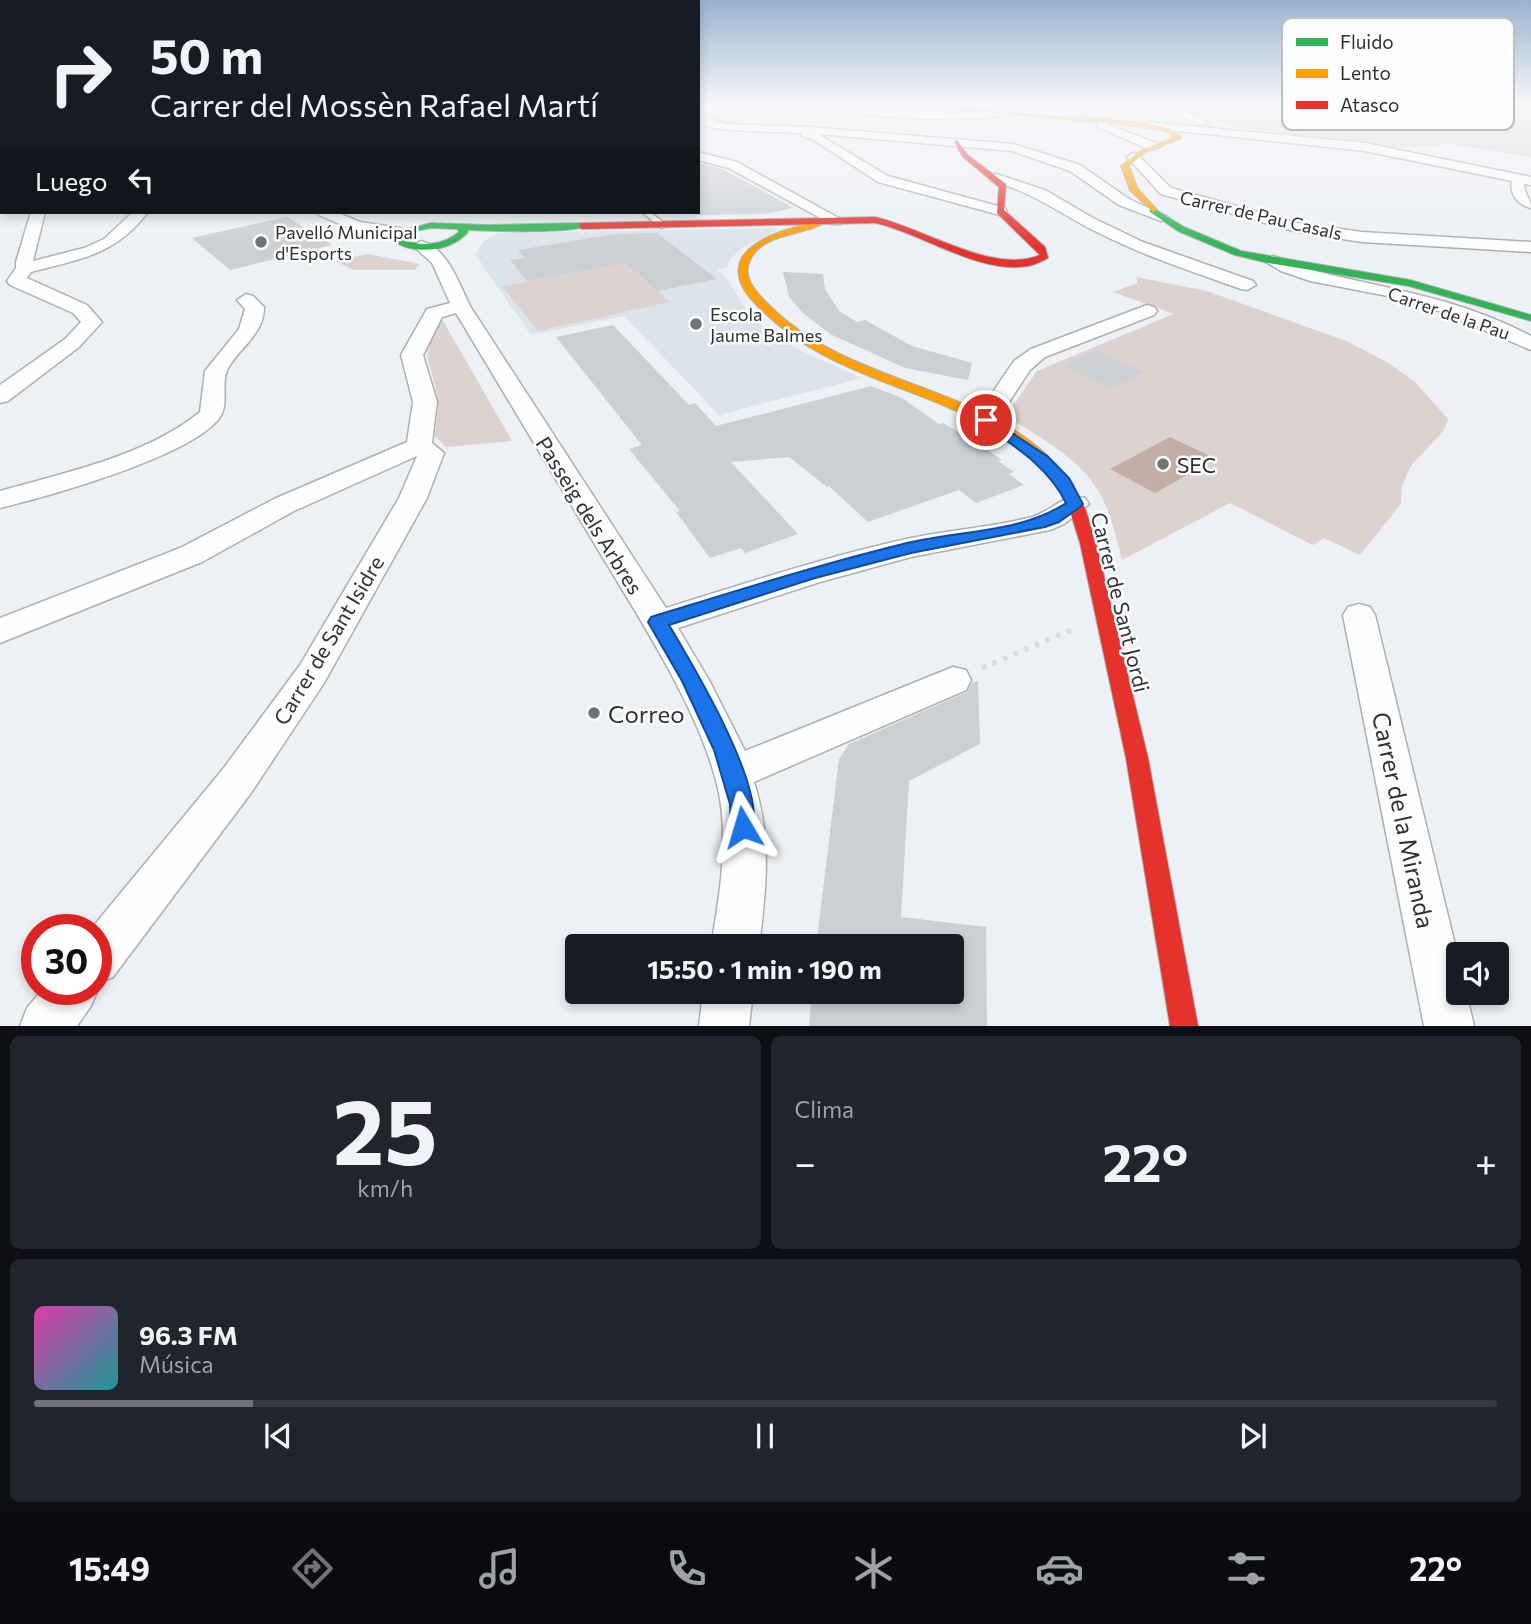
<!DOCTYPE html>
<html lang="es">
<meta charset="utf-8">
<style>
:root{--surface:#171b24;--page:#20242c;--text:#f1f3f6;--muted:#9ea1a6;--line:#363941;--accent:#717376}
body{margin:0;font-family:Commissioner,sans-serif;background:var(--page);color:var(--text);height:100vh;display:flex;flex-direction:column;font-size:26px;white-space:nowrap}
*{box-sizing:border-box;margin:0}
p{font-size:23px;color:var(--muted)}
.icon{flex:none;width:38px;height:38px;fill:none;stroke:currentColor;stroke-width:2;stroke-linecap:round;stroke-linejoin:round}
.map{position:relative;height:1026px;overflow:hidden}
.sheet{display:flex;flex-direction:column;gap:10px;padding:10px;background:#0d0f14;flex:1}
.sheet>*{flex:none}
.top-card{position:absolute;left:0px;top:0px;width:700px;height:214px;box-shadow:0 4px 10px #0003;background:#171b24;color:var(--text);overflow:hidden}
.fabs{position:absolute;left:1446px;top:942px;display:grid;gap:14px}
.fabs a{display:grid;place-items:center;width:63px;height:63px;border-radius:7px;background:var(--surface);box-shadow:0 4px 10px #0003;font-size:35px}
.speed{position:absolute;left:21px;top:914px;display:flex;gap:14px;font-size:35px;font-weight:700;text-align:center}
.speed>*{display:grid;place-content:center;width:91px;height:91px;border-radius:50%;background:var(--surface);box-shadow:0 4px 10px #0003;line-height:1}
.speed .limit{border:10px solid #d22;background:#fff;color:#111}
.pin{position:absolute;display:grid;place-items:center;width:60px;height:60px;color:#fff;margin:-30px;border:4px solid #fff;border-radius:50%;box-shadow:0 2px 7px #0007}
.me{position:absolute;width:77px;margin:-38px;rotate:353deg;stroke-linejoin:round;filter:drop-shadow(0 0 5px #0008)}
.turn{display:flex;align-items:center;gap:24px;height:147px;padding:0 35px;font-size:32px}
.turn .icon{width:91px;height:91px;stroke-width:2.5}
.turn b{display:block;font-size:49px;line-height:60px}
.then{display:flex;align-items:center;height:66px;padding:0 35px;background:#0003;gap:14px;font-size:26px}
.big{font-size:52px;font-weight:700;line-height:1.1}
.sheet .card{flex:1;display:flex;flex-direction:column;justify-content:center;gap:10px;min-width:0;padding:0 24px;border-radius:10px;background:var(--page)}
.sheet .dial{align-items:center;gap:0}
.dial b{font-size:91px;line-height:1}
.song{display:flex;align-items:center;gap:21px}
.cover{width:84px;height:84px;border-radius:10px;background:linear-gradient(135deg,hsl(320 70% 55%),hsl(180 70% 35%))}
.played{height:7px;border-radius:4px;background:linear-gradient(90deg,var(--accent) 15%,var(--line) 15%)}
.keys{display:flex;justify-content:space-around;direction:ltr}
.heat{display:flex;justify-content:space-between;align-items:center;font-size:38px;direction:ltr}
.sheet .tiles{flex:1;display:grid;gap:10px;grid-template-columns:1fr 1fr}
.card:last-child{grid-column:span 2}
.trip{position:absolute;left:565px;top:934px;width:399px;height:70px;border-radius:7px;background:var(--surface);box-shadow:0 4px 10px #0003;font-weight:700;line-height:70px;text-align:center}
.dock{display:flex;height:112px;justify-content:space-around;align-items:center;background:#090b0e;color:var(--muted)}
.dock .icon{width:49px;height:49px}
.dock .selected{color:var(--accent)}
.dock b{font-size:32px;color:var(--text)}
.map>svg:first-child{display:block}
</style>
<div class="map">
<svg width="1531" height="1026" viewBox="0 0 1531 1026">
<rect width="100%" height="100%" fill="#edf0f4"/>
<path fill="#dce3eb" d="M777 228 780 229 741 248 729 261 727 267 717 270 727 278 744 307 768 331 799 350 862 378 719 415 624 316 531 335 475 254 484 241 498 233Z"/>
<path fill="#dcd2cf" d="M1112 105H1531V157L1451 144 1392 148 1244 128 1142 107Z
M368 254 420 264 415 270H353L335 261Z
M626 263 670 302 538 331 502 286Z
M1136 277 1207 291 1346 341 1387 362 1415 382 1448 419 1444 430 1410 467 1402 486 1401 504 1360 555 1324 538 1313 545 1230 503 1122 560C1116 537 1111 513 1099 492 1080 458 1038 436 1006 416L1037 371 1174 314 1113 292 1138 283Z
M442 319 512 441 446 447 435 436C436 424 439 410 437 397 432 356 416 360 442 319Z"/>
<path fill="#c2aea6" d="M1170 437 1216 459 1155 493 1110 469Z"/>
<path fill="#cdd0d3" d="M698 163 722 169 794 208 764 214 698 215Z
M287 217 332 245 230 270 192 238Z
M657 233 717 279 657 291 626 263 527 281 510 260 525 258 518 250 614 234Z
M783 272 823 274 825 289 839 311 857 322 865 320 912 346 972 363 968 380 905 368 830 334 803 313 789 297Z
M613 325 689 405 695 403 716 426 871 386 902 398 939 424 943 423 973 440 1002 460 998 461 1014 472 1009 474 1024 485 976 503 959 490 868 522 829 486 827 487 789 457 731 462 798 534 745 553 741 548 710 558 676 512 680 511 629 449 642 445 556 337Z
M1096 351 1140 370 1145 372 1111 388 1062 366Z
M978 681 980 744 909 781 901 917 986 927 987 1026H809L812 992H952V947H816L839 759 849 744 967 692 972 683Z"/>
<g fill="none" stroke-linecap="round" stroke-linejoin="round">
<g stroke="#adafb1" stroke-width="3">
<path id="lane" d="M642 212H650L668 226 661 228Z"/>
</g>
<g stroke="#adafb1" stroke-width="3">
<path id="street" d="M781 105H827L957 113 1004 109H1073L1062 105H1086L1094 108C1071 126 1032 110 1005 115 942 126 852 112 786 108Z
M1159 105H1171L1209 123 1200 125Z
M698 115 727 124 809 127 1013 144 1080 165 1129 199 1168 217 1161 221 1119 205 1070 171 1012 151 818 134 888 176 1005 208 1007 211 1005 214 1000 215 878 182 814 140 802 136 801 133 727 130 708 127 698 122Z
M1102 122 1158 144 1160 147 1150 150 1098 127 1097 125Z
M1147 122 1365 143 1531 177V185L1524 184C1524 194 1531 198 1531 208 1518 205 1509 194 1512 181L1365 151 1143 127 1142 125Z
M698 152 737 162 844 221 841 224H831L729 168 698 160Z
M1133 153 1137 154 1171 188 1298 223 1362 232 1531 242V252L1362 242 1297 232 1161 194 1127 157Z
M996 174 1045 190 1093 218 1143 242 1253 281 1256 285 1247 290 1241 289C1193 272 1144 256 1099 233 1062 215 1032 191 991 181V175Z
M31 212H45L33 261 84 248 104 239 133 212H148C115 255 81 259 31 272L27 278 87 305 102 322 79 347 8 401 0 403V385L65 339 81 322 73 313 10 285 7 281 16 268V262Z
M317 212H336L360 222 400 228 408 233 400 238 351 229 319 215Z
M421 241C448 248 459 284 470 306L666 608C747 583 828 556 911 538 951 530 993 527 1032 517 1052 511 1063 493 1085 498L1089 504 1064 524 1050 530 911 557 820 582 678 628 709 680 745 751 953 667 966 670 971 680 966 690 754 782C772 838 766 890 759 947H711C719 899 727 853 721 805 710 727 644 626 603 558 554 476 505 395 456 313L442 317 423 355 437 402 432 443 444 453 427 498 324 683 251 793 113 977 96 984 98 989 91 1006 77 1026H20L27 1008 43 989H96V929H91L223 769 300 665 399 498 417 456 294 511 202 562 0 643V618L180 548 274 499 407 442 413 402 401 355 427 309 450 303 432 263 413 246Z
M1272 256C1290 260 1306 269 1323 273 1399 291 1460 299 1531 336V350L1439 311 1393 297 1310 281 1281 271 1264 261Z
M246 294 253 296 264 307C264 333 243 345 230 365 218 382 232 405 217 421 184 458 50 496 0 508V491C64 473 148 455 200 412L205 371 239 329 245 309 237 300Z
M1147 305 1154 307 1157 311 1154 315 1045 357 1030 370 994 425 986 427 978 425 974 420 1014 361 1031 349Z
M1359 604 1370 607 1375 615 1458 957V992H1466L1474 1026H1424L1343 615 1348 607Z
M703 992H753L749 1026H699Z"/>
</g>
<g stroke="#adafb1" stroke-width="2">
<path id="fast" d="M1153 208 1184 227 1241 251 1410 280 1531 315V321L1409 286 1268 263 1235 255 1178 231 1150 212 1149 210Z
M431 223 488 225 582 223 586 226C572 234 487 231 467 230L468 232C450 252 414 256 392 240L394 233ZM431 228 457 229 459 232C442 246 421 247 401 239L411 232Z"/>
</g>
<g stroke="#adafb1" stroke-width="2">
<path id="slow" d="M915 105 1147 123 1170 129 1182 138 1145 152 1129 166 1138 189 1157 210 1153 212 1130 190 1121 166 1141 150 1174 138 1166 131 1147 127Z
M817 221 824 223C803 236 762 233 750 260 742 277 755 291 766 302 830 369 924 379 1002 423 1031 439 1055 459 1074 486L1071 489H1061C1042 463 1018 442 989 427 905 381 821 375 752 300 736 283 732 261 753 246 771 232 796 227 817 221Z"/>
</g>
<g stroke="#adafb1" stroke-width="2">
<path id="jam" d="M2 129V133L0 134V130Z
M957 140 968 155 1006 184 1004 210 1045 247 1048 258C1042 261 1035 265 1028 266 980 275 922 233 875 223L582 229 578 226 582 223 875 217C924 228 993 275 1040 255L997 213 999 187 963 157 954 142Z
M1066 481 1071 483 1085 508 1096 543 1148 758 1198 1026H1170L1126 758 1080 543 1069 508 1058 486Z"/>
</g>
<path stroke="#dadcdc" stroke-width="5" stroke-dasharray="4.5 7" stroke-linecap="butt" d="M982 668 1071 630"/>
<use href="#lane" fill="#fcfdfd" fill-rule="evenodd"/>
<use href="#street" fill="#fcfdfd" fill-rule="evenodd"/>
<use href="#fast" fill="#30b455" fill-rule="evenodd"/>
<use href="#slow" fill="#ff9f0a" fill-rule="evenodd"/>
<use href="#jam" fill="#e5322d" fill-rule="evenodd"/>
</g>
<linearGradient id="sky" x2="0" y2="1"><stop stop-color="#99b2ce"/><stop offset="0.42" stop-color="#f7f8fa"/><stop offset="1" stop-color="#f7f8fa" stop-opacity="0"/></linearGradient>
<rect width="1531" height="248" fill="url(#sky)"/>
<path fill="#1a73e8" stroke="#114b97" stroke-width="2" d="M986 416 1047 456 1069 478 1083 504 1080 507 1059 522 1045 527 911 553 815 578 669 625C692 664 770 792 751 834L743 837 734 834 731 827 730 804 714 750 682 681 648 622 651 617C736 591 821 564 907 543 960 530 1021 533 1066 503 1048 466 1014 446 981 423V417Z"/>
<g fill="#717376" stroke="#fcfdfe" stroke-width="2.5">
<circle cx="261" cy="242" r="7"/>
<circle cx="696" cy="324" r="7"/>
<circle cx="1163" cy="464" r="7"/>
<circle cx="594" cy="713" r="7"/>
</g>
<g text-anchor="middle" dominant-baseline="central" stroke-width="5" stroke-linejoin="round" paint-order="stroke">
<g font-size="18" fill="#2e3032" stroke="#fcfdfe">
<text transform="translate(1261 215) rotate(13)">Carrer de Pau Casals</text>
<text transform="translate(1449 313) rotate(19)">Carrer de la Pau</text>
</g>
<g font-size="18" fill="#2e3032" stroke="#fcfdfe" text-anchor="start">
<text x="275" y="232">Pavelló Municipal<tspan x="275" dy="21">d'Esports</tspan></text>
<text x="710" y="314">Escola<tspan x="710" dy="21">Jaume Balmes</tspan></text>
</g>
<g font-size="21" fill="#2e3032" stroke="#fcfdfe" text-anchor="start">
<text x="1177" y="464">SEC</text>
</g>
<g font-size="21" fill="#2e3032" stroke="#fcfdfe">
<text transform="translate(590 515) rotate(58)">Passeig dels Arbres</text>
<text transform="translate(1121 602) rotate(76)">Carrer de Sant Jordi</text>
<text transform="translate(328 640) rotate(-59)">Carrer de Sant Isidre</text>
</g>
<g font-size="24" fill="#2e3032" stroke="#fcfdfe" text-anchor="start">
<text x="608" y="713">Correo</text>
</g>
<g font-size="24" fill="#2e3032" stroke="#fcfdfe">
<text transform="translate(1404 820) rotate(78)">Carrer de la Miranda</text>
</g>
</g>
<rect x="1282" y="18" width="232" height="112" rx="10" fill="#fcfdfe" stroke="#bec0c1" stroke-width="2"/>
<rect x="1296" y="38" width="32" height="8" fill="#30b455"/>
<rect x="1296" y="69" width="32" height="9" fill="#ff9f0a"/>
<rect x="1296" y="101" width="32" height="8" fill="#e5322d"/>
<g font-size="19" fill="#2e3032">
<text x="1340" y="49">Fluido</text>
<text x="1340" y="80">Lento</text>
<text x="1340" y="112">Atasco</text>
</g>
</svg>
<div class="fabs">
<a><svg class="icon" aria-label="sound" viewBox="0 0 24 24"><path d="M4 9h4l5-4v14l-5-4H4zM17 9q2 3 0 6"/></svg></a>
</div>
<div class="speed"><div class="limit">30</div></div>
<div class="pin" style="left:986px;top:420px;background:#d93025"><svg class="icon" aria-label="arrive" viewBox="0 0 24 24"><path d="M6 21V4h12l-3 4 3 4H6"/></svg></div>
<svg class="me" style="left:743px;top:827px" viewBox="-20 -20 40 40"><path d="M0-17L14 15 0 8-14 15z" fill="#1a73e8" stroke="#fff" stroke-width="4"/></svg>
<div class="trip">15:50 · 1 min · 190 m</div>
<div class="top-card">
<div class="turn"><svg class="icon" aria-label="right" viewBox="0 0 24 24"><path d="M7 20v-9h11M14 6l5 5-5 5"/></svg><div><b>50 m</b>Carrer del Mossèn Rafael Martí</div></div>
<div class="then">Luego<svg class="icon" aria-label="left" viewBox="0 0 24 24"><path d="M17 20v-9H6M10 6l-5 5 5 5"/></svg></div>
</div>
</div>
<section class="sheet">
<div class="tiles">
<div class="card dial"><b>25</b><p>km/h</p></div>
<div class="card"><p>Clima</p>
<div class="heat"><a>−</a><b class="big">22°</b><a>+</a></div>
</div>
<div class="card">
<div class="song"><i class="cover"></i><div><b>96.3 FM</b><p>Música</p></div></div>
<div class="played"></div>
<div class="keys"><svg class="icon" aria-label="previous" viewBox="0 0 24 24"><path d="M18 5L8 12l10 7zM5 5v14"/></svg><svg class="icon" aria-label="pause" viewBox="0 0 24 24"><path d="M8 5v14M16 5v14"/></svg><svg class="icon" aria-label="next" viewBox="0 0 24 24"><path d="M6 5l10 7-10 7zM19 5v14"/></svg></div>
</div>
</div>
</section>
<nav class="dock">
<b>15:49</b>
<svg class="icon selected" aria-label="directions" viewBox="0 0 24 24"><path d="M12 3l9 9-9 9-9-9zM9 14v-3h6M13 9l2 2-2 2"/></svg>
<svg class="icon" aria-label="music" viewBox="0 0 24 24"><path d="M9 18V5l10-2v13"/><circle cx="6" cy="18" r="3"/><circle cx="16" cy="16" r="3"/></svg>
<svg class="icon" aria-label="phone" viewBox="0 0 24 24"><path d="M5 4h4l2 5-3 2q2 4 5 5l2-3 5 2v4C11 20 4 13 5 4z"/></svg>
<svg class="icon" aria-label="climate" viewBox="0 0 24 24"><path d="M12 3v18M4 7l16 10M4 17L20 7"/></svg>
<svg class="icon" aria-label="car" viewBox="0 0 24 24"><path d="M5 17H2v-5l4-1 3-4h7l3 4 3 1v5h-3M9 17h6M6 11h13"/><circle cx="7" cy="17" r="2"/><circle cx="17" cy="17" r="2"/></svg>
<svg class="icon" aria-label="filters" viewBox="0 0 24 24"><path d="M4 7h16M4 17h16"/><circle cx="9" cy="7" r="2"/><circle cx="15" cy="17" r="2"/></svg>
<b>22°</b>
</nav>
